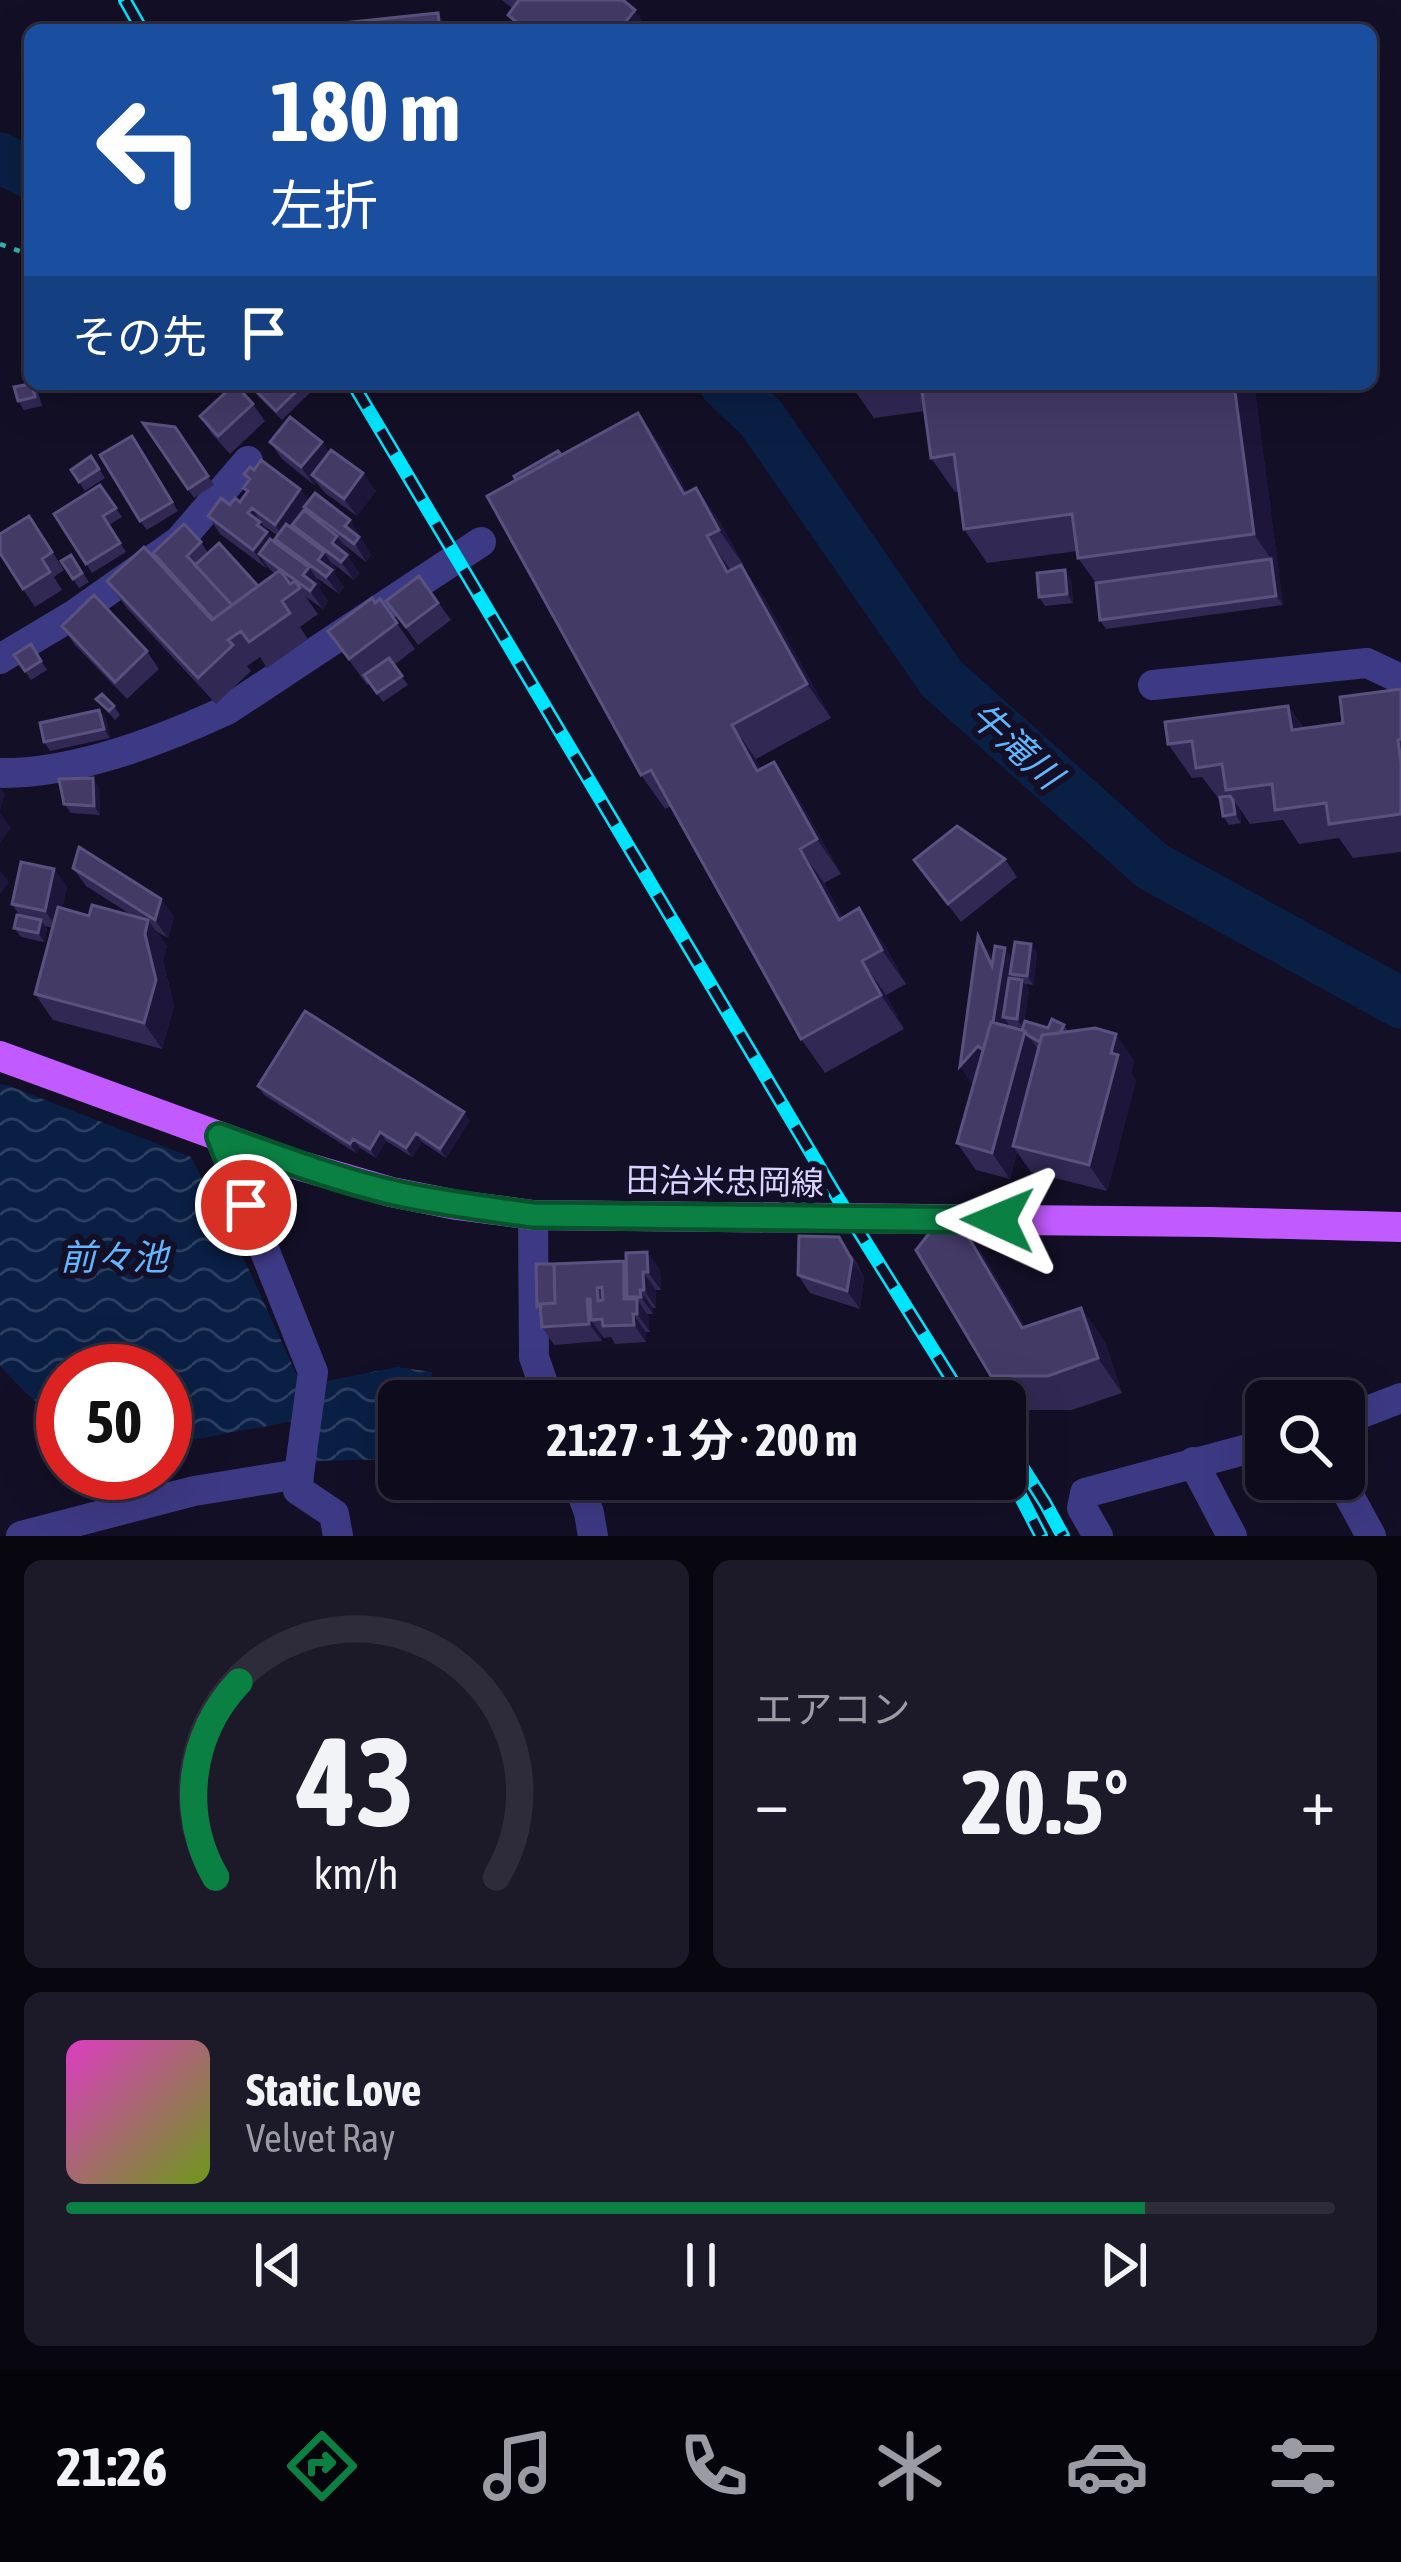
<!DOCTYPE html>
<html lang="ja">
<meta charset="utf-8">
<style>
:root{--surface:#0e0b1c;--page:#1c1929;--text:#f1f3f6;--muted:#9b9ba3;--line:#2e2b3b;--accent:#0b8043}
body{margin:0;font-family:"Asap Condensed","Noto Sans JP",sans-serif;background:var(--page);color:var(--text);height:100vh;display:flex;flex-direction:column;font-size:45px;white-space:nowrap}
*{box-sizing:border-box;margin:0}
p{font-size:39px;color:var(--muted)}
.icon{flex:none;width:66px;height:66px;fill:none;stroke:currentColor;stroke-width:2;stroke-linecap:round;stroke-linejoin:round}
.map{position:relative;height:1536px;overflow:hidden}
.drawer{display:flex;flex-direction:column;gap:24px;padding:24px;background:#08060f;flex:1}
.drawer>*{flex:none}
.top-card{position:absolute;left:24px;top:24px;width:1353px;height:366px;border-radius:18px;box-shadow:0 12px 48px #0002,0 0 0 3px var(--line);background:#1a4fa0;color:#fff;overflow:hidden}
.buttons{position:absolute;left:1245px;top:1380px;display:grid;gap:24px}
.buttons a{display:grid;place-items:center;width:120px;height:120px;border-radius:18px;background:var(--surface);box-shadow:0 12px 48px #0002,0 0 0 3px var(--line);font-size:60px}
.speed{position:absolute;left:36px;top:1344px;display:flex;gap:24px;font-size:60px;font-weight:700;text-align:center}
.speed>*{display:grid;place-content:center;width:156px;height:156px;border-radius:50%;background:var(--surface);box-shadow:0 12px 48px #0002,0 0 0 3px var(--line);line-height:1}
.speed .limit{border:18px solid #d22;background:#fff;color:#111}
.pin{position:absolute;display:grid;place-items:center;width:102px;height:102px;color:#fff;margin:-51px;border:6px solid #fff;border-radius:50%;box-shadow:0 3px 12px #0007}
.me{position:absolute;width:132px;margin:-66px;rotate:271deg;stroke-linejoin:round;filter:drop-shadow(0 0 9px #0008)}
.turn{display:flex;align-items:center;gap:42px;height:252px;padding:0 48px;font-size:54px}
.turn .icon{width:156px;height:156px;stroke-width:2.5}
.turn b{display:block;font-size:84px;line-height:102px}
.then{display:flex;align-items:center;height:114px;padding:0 48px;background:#0003;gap:24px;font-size:45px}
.big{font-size:90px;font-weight:700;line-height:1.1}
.drawer .tile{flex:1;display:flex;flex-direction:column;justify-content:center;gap:18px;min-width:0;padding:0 42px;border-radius:18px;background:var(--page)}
.drawer .dial{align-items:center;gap:0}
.dial svg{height:312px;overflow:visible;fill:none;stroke:var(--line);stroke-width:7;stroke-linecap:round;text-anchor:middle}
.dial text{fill:var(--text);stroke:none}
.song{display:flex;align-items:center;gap:36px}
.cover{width:144px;height:144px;border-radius:18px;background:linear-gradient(135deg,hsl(310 70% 55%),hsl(80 70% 35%))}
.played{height:12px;border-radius:6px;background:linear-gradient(90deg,var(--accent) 85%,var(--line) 85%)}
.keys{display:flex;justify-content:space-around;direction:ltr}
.heat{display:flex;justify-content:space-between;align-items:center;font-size:66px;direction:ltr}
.drawer .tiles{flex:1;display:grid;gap:24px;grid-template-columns:1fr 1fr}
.tile:last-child{grid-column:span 2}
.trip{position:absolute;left:378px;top:1380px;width:648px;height:120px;border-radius:18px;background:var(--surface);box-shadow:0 12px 48px #0002,0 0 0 3px var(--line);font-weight:700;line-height:120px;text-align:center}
.tab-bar{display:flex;height:192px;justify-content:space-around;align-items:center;background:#06040b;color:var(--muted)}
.tab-bar .icon{width:84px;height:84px}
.tab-bar .on{color:var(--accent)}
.tab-bar b{font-size:54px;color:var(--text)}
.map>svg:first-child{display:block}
</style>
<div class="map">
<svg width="1401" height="1536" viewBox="0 0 1401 1536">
<defs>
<pattern id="water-waves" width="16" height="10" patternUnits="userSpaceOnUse" patternTransform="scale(3)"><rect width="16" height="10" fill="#0a1f44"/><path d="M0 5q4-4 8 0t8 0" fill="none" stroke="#2d3f60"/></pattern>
</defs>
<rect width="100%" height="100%" fill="#130f26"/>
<path fill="url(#water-waves)" d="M0 1084 7 1085 191 1157 249 1270 299 1380 294 1421 165 1445V1371H63V1435L61 1423 26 1393 0 1366Z
M397 1367 432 1372 429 1401H399V1459L315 1461 327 1381Z"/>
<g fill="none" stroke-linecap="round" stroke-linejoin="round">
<path stroke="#0a1f44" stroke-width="51" d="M0 158 30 173
M725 384 761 418 942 679 1152 866 1401 1003"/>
<path stroke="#2fb8b0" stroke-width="4.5" stroke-dasharray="6 9" stroke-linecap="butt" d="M0 244 30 255"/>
<path stroke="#3d3a85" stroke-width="30" d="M0 659 75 614 179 541 248 461
M1153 685 1367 663 1401 679
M0 773C75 774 160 741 227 710L481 542
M533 1215 534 1357 549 1401
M1344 1420 1401 1398
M1193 1462 1232 1536
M299 1474 298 1490 334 1514 338 1536
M577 1479 589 1513 593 1536
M1340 1479 1371 1536
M21 1536 194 1491 299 1474 313 1372 219 1136
M1098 1536 1082 1508 1085 1493 1266 1444"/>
<path stroke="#c25bff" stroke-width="30" d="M0 1056 298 1165 391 1192 457 1205 533 1215 1210 1222 1401 1227"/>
<g stroke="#00e5ff" stroke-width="14">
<path id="rail" d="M125 0 142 30
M353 384 836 1195 965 1401
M1005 1440 1045 1503 1063 1536
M1008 1472 1041 1536"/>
</g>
<use href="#rail" stroke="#130f26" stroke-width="9" stroke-dasharray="27" stroke-linecap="butt"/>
</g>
<path fill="#312854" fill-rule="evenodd" d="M502 0H623L649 30H519L508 15 513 9Z
M33 384 38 392 42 406 24 410 18 401Z
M255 384H311L314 389 282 420 258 396 252 387Z
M850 384H1254L1283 605 1106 629 1100 620 1096 583 1078 558 1077 551 987 563 964 529 959 491 955 492 931 458 925 411 874 418Z
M253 404 265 421 230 454 212 434 200 416Z
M143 423 175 427 214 485 194 498Z
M270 442H322L329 452 376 491 357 516 325 493 316 482 314 485 282 459Z
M139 445 178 511 147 530 140 521Z
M662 447 687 492 696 488 720 522 743 564 741 565 765 599 831 718 756 759 761 769 797 796 841 874 824 883 843 918 883 942 906 984 886 995 904 1029 825 1073 801 1039 671 806 665 809 641 775 561 455Z
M91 456 105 478 85 491 71 470Z
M244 474 300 489 309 501 350 520 371 555 366 562 343 544 350 554 348 556 359 573 354 580 332 563 336 570 334 573 344 587 339 594 317 578 321 585 319 588 328 601 323 609 305 596 318 614 300 627 308 639 267 668 260 657 247 666 251 671 216 704 126 607 107 581 161 565 153 553 201 542 208 553 258 586 275 574 267 566 266 568 220 534 208 516 240 502 247 493 243 488 249 480ZM264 526 278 536 275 539 280 546 273 541Z
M100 485 122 517 109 525 126 552 92 573 54 514Z
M29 516 64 570 54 577 62 590 35 607 23 589Z
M71 555 89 582 79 588 61 561Z
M419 576 451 620 418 645 386 601Z
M1071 579 1073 603 1045 606 1039 597Z
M380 599 415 649 394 665 408 685 383 702 370 683 367 685 328 631Z
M62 626 147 651 159 669 127 699 74 644Z
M31 644 47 670 31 680 14 655Z
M1401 689V852L1353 858 1339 838 1299 844 1283 820 1250 824 1240 809 1241 823 1229 825 1223 816 1221 802 1202 777 1192 778 1168 744 1288 706 1304 728 1343 723Z
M96 699 114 706 120 715 115 720Z
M99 710 106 719 110 738 50 751 44 742Z
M99 787 100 815 71 813 64 804Z
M1005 859 1017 877 961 922 914 860Z
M73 868 161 899 174 917 168 938 156 931 167 946 163 960 174 1006 162 1049 53 1020 35 994 53 928 45 926 47 929 44 942 21 937 14 928 20 916 12 904 54 869 67 887 62 908 89 916H133L86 886Z
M978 936 993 959H1012L1031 944 1037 953 1033 985 1025 984 1029 989 1023 1028 1009 1026 1007 1022 1006 1026 1022 1030 1064 1025 1068 1032 1134 1060 1131 1073 1136 1081 1107 1191 1031 1172 1017 1152 1010 1179 976 1170 957 1143 975 1081 972 1084Z
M258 1086 470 1120 446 1158 422 1142 412 1157 386 1141 376 1158 360 1148 356 1153 264 1095Z
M647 1252 660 1270 661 1290H656V1308H653V1314H647L650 1332H646V1342L615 1344 611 1337 604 1338 601 1334 602 1341 554 1345 542 1327 541 1313 537 1307 624 1261 626 1265Z
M981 1252 1025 1327 1081 1308 1105 1342 1122 1393 1072 1410H1015L991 1376Z
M852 1255 864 1277 860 1309 810 1293 798 1275Z"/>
<path fill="#1d163a" d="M635 10 649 30H619Z
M438 13 444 22 445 30H440Z
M1234 384H1254L1283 605 1276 596 1271 559 1254 534Z
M638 413 662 447 707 528 684 494Z
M322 442 334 460 312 475 316 481 314 485 301 467Z
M363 473 376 491 357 516 344 499Z
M696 488 720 522 743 564 719 530Z
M300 489 313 506 304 507 308 513 292 525 296 530 287 543 275 525Z
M252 508 279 550 259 554 267 566 266 568 253 550 248 513Z
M350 520 371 555 366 562 345 526Z
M337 536 350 554 348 556 359 573 354 580 341 562 332 543Z
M707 536 731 571 727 572Z
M324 552 336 570 334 573 344 587 339 594 326 577 318 560Z
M741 565 765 599 831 718 807 684Z
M309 567 321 585 319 588 328 601 323 609 310 591 303 575Z
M1065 570 1071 579 1073 603 1067 594Z
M1288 706 1312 740 1292 730Z
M99 710 106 719 110 738 104 729Z
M732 725 756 759 781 805 757 771Z
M774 762 797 796 841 874 817 839Z
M93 778 99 787 100 815 94 806Z
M0 787 5 794 0 811Z
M1233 800 1240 809 1241 823 1235 814Z
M0 813 11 828 0 843Z
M800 849 824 883 863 954 839 920Z
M54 869 67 887 58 929 45 911Z
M0 870 9 882 0 894Z
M161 899 174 917 168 938 155 920Z
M859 908 883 942 906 984 882 950Z
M41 920 47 929 44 942 38 933Z
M148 920 167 946 163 960 174 1006 162 1049 144 1023 145 934Z
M978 936 990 954 1000 974 1005 948 1017 965 1010 974 1014 980 1003 1017 1007 1022 1004 1038 991 1022 992 966Z
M1031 944 1037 953 1033 985 1027 976Z
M862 961 886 995 904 1029 881 995Z
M1022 980 1029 989 1023 1028 1017 1019Z
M1025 1031 1043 1057 1013 1146 1017 1152 1010 1179 992 1153Z
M1116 1034 1134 1060 1131 1073 1136 1081 1107 1191 1089 1165Z
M978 1046 990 1064 972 1084 960 1066Z
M464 1112 470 1120 446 1158 440 1149Z
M380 1132 386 1141 376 1158 370 1149Z
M416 1133 422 1142 412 1157 406 1148Z
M353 1139 360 1148 356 1153 350 1144Z
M957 1218 981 1252 1045 1362 1022 1328Z
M839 1237 864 1277 860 1309 847 1291Z
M647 1252 660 1270 661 1290 648 1272Z
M643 1272 656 1290V1308L644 1290Z
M640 1290 653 1308V1314L641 1297Z
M587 1299 600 1317 591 1320 601 1334 602 1341 589 1324Z
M637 1299 649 1317 650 1332 637 1314Z
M1081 1308 1105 1342 1122 1393 1098 1358Z
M633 1314 646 1332V1342L634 1325Z"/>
<path fill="#433a66" stroke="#5a527e" stroke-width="3" fill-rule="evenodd" d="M519 0H623L635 10 619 30H526L508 15Z
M438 13 440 30H332V24Z
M30 384H32L35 397 18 401 14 387Z
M235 384 253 404 218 436 200 416Z
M255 384H304L276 411 252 387Z
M921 384H1234L1254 534 1078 558 1072 514 964 529 954 454 931 458Z
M638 413 684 494 696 488 719 530 707 536 727 572 741 565 807 684 732 725 757 771 774 762 817 839 800 849 839 920 859 908 882 950 862 961 881 995 801 1039 651 770 641 775 487 496Z
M290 417 322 442 301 467 270 442Z
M143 423 175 427 208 476 188 489Z
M132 436 172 502 140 521 100 455Z
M331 450 363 473 344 499 312 475Z
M558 451 561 455 516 480 514 476Z
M91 456 99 469 79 482 71 470Z
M261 460 300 489 275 525 252 508 248 513 260 522 257 525 267 532 253 550 208 516 221 498 230 505 235 498 240 502 248 491 243 488 250 479 244 474 250 467 254 470Z
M100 485 116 508 103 516 120 543 86 564 54 514Z
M315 493 350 520 345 526 359 537 354 544 304 507Z
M304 510 337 536 332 543 347 555 341 562 292 525Z
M29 516 52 552 42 559 50 572 23 589 0 553V534Z
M184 524 201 542 187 556 232 605 213 619 153 553Z
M286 524 324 552 318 560 332 570 326 577 275 539Z
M270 539 309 567 303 575 315 584 310 591 259 554Z
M219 543 258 586 232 605 195 565Z
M144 547 212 620 280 570 290 584 295 581 300 588 282 601 290 613 249 642 241 631 228 640 233 645 198 678 107 581Z
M71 555 82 573 73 579 61 561Z
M1271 559 1276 596 1100 620 1096 583Z
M1065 570 1067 594 1039 597 1037 573Z
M419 576 438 603 406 627 386 601Z
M94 595 147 651 115 682 62 626Z
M372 598 375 603 380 599 397 623 349 659 328 631Z
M31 644 41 661 25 671 14 655Z
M389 658 402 676 377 693 364 675Z
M1401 689V739L1398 740 1401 763V814L1329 824 1326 803 1275 810 1272 784 1226 790 1222 764 1196 768 1192 741 1168 744 1165 722 1288 706 1292 730 1343 723 1340 697Z
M102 694 114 706 109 711 96 699Z
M99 710 104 729 44 742 40 723Z
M93 778 94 806 64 804 59 779Z
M1230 796 1233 800 1235 814 1223 816 1220 797Z
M957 826 1005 859 948 904 914 860Z
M79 847 161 899 155 920 73 868Z
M21 862 54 869 45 911 12 904Z
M92 905 148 920 145 934 156 980 144 1023 35 994 58 907 89 916Z
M17 915 41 920 38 933 14 928Z
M978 936 992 966 995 946 1005 948 993 1022H991L983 1050 978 1046 960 1066Z
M1015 942 1031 944 1027 976 1010 974Z
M1009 978 1022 980 1017 1019 1003 1017Z
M305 1011 464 1112 440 1149 416 1133 406 1148 380 1132 370 1149 353 1139 350 1144 258 1086Z
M1052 1019 1064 1025 1060 1033 1042 1035 1040 1042 1029 1036 1022 1030 1025 1021 1048 1028Z
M991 1022 1025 1031 992 1153 957 1143Z
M1095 1028 1116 1034 1111 1053 1118 1055 1089 1165 1013 1146 1042 1035Z
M957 1218 1022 1328 1081 1308 1098 1358 1048 1376H991L916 1250 931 1231Z
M799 1236 839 1237 852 1260 847 1291 798 1275Z
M647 1252 648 1272H643L644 1290H640L641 1297H627L626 1253Z
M624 1261V1299H637V1314H633L634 1325 603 1326 602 1319 591 1320 590 1299H587L589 1324 542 1327 540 1304 555 1303 554 1264ZM602 1287 603 1300 598 1301 597 1288Z
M536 1264H554L555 1303 540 1304 541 1307H537Z"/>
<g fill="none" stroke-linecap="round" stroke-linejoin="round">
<g stroke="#07532c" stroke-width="30">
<path id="route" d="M246 1205 219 1136C277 1157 335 1179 395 1193 441 1203 487 1209 533 1215L998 1220"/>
</g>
<use href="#route" stroke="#0b8043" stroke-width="21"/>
</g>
<g text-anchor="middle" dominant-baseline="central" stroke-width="12" stroke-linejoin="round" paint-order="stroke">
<g font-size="33" fill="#d9d4ff" stroke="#130f26">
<text transform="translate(725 1181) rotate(1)">田治米忠岡線</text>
</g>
<g font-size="36" font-style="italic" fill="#62b6ff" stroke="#130f26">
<text transform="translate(1016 745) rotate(42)">牛滝川</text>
<text x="114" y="1257">前々池</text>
</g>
</g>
</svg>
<div class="buttons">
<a><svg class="icon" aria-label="search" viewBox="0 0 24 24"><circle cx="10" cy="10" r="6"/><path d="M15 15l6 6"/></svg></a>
</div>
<div class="speed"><div class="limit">50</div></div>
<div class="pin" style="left:246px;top:1205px;background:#d93025"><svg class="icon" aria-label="arrive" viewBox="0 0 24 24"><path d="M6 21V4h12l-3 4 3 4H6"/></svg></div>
<svg class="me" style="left:998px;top:1220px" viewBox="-20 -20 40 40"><path d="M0-17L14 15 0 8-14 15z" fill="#0b8043" stroke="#fff" stroke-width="4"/></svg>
<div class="trip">21:27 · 1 分 · 200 m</div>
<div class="top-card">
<div class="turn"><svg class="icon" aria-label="left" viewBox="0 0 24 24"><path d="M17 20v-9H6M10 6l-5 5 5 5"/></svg><div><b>180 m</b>左折</div></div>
<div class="then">その先<svg class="icon" aria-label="arrive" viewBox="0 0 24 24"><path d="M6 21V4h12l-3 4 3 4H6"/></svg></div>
</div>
</div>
<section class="drawer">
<div class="tiles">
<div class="tile dial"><svg viewBox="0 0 100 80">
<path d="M14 69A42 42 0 1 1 86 69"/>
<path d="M14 69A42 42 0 0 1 20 19" stroke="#0b8043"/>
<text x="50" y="56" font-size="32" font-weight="700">43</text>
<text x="50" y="72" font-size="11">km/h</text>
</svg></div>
<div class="tile"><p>エアコン</p>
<div class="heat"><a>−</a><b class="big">20.5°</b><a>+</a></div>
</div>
<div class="tile">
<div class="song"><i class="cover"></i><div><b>Static Love</b><p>Velvet Ray</p></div></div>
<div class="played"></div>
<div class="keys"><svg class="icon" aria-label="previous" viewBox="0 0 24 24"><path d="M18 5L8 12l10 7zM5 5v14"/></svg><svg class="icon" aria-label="pause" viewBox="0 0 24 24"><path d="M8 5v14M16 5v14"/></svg><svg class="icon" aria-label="next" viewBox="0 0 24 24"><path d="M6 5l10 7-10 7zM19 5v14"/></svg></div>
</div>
</div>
</section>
<nav class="tab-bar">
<b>21:26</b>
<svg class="icon on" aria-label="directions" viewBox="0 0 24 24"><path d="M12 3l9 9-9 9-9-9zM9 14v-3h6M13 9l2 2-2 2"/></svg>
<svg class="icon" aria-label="music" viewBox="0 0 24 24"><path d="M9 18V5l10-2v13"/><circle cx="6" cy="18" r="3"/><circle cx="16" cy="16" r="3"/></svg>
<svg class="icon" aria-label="phone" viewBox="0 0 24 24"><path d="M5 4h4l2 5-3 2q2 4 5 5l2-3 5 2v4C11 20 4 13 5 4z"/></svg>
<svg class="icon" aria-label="climate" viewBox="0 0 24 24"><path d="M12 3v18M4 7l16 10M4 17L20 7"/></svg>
<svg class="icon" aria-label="car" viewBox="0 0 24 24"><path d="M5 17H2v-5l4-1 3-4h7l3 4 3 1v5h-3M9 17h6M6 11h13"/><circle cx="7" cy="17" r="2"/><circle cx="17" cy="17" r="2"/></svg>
<svg class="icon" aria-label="filters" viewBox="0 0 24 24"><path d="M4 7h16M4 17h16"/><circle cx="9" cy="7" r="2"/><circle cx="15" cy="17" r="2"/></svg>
</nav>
